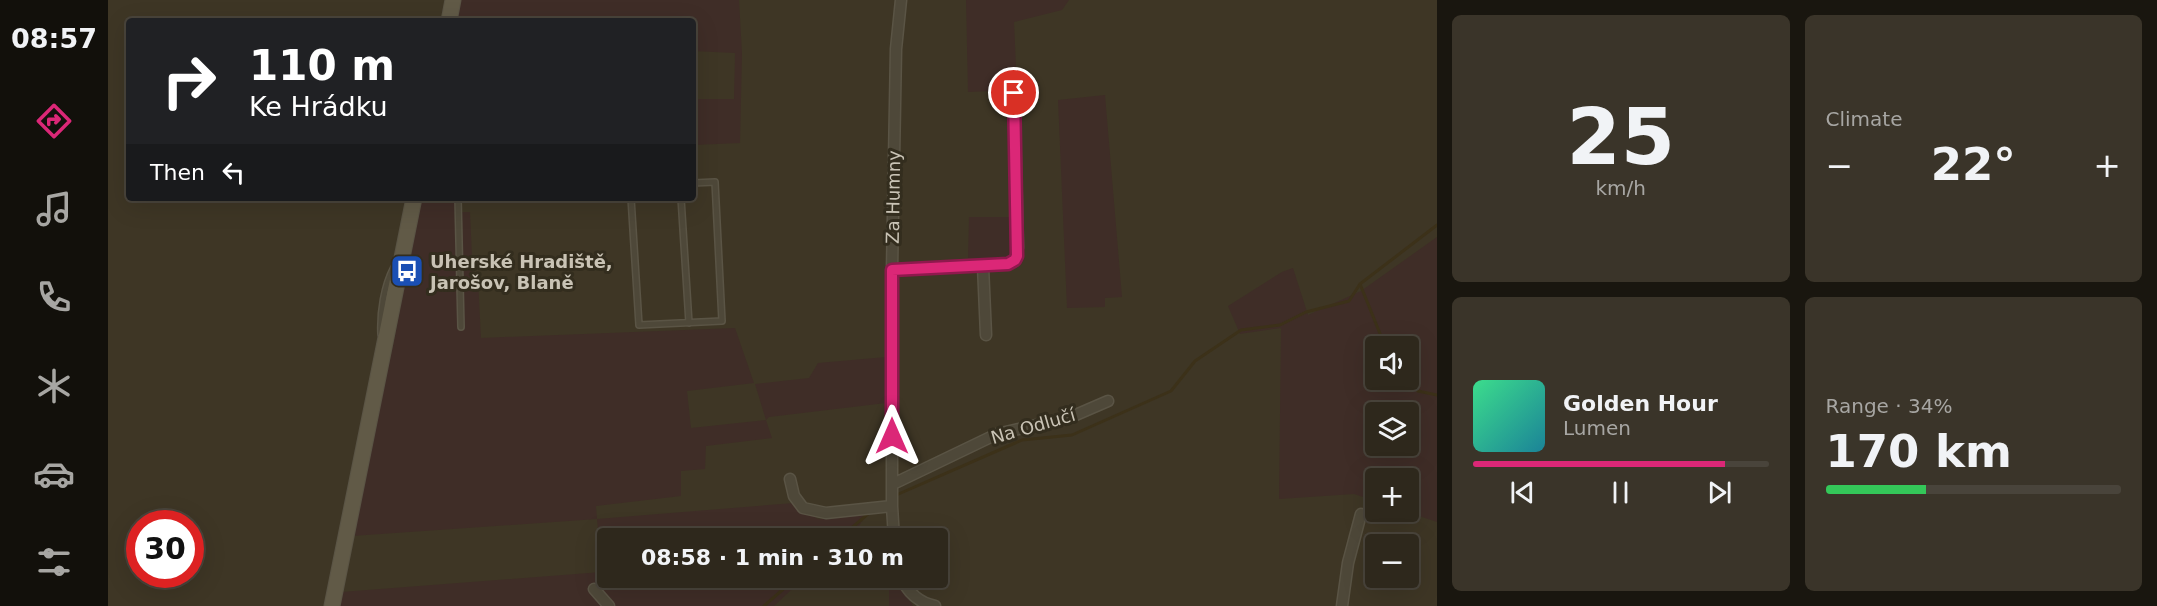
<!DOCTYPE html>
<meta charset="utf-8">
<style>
:root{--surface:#2e281c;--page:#3a3429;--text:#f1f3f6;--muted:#a7a6a3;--line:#49443b;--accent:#db2777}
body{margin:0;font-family:"DejaVu Sans",sans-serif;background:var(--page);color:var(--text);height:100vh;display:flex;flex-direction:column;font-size:22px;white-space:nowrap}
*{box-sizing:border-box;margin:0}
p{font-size:20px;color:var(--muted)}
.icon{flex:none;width:33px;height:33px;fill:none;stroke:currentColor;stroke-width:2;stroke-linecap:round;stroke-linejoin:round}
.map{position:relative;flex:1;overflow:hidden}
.sheet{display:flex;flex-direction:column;gap:15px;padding:15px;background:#19160f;width:720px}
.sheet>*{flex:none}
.top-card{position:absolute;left:18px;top:18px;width:570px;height:183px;border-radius:6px;box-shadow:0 6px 24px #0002,0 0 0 2px var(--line);background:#202124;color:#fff;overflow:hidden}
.buttons{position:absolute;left:1257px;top:336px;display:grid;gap:12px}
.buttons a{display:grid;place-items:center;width:54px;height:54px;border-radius:6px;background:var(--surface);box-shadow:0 6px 24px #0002,0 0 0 2px var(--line);font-size:30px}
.speed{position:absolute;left:18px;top:510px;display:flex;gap:12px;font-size:30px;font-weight:700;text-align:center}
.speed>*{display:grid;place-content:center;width:78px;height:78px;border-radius:50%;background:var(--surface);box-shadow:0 6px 24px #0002,0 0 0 2px var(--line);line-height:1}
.speed .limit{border:9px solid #d22;background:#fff;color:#111}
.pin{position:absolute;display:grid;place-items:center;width:51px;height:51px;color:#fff;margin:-26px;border:3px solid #fff;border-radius:50%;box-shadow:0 2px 6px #0007}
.me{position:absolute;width:66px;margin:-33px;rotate:0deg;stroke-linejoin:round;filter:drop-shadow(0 0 4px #0008)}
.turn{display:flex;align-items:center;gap:21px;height:126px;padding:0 24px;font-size:27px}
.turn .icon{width:78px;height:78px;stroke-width:2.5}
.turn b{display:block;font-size:42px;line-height:51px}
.then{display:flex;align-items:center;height:57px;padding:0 24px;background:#0003;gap:12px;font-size:22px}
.big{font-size:45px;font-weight:700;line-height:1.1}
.sheet .card{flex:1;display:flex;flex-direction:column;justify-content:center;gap:9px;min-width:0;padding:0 21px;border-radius:9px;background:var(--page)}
.sheet .dial{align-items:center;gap:0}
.dial b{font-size:78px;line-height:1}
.song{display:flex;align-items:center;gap:18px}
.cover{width:72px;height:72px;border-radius:9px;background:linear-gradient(135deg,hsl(150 70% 55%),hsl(190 70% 35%))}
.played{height:6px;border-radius:3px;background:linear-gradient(90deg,var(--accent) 85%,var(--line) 85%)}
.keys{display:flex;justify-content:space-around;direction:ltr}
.heat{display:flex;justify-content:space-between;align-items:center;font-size:33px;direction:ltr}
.charge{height:9px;border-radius:4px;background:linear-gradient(90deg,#34c759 34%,var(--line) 0)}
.sheet .tiles{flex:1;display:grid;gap:15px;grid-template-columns:repeat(2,1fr)}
.trip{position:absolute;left:489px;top:528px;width:351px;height:60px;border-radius:6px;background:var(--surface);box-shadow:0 6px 24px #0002,0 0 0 2px var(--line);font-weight:700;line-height:60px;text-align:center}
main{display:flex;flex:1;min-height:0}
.dock{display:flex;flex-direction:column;width:108px;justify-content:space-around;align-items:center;background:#12100b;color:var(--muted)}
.dock .icon{width:42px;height:42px}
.dock .selected{color:var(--accent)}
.dock b{font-size:27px;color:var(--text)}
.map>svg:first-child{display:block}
</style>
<main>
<nav class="dock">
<b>08:57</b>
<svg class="icon selected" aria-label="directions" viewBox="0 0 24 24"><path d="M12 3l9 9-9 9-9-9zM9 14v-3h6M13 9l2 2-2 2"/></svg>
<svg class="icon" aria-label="music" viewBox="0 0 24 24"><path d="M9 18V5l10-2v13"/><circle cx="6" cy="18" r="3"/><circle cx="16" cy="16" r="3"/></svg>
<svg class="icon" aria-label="phone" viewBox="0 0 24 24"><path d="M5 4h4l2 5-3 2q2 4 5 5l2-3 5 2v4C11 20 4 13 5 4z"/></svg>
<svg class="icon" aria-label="climate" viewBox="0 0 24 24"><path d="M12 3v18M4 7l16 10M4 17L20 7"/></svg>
<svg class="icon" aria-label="car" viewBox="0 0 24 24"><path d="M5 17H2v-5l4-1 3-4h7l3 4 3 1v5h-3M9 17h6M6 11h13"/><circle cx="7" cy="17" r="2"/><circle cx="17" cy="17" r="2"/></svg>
<svg class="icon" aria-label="filters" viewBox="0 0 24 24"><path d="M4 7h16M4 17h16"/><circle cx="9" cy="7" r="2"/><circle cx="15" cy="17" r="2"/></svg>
</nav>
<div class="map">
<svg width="1329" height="606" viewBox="0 0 1329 606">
<rect width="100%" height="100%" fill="#3e3625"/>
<path fill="#3f2d27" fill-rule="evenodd" d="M353 0H631L634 54 632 143 585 145V99H626L627 53 585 51V21H348Z
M858 0H961L954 10 906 22 909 90 860 92Z
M997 95 1014 297 997 298V307L959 308 950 100Z
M313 198H350V212H362L365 280H370L373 338 627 328 646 383 579 391 583 428 658 420 647 384 701 378 710 363 778 357V403L661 417 658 420 664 438 598 446 597 469 573 471V496L488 506 489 519 686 503 710 519 759 514 749 529 738 538H500V578H696L666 606H231L233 592 494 572 489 519 244 536 286 341Z
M861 217H904L905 254 901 258H860Z
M1329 237V522L1299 512H1300V478H1268L1267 501 1246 494 1171 499 1173 328 1132 334 1120 306 1174 272 1185 268 1200 315 1253 291ZM1300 346V380H1268V346ZM1268 412H1300V446H1268Z
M790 582 805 606H781V587Z"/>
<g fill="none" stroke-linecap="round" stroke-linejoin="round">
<path stroke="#3c3119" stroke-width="3" d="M1252 284 1277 346
M1296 380 1310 391 1329 395
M786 496 914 440 964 435 1063 391 1087 361 1133 330 1172 325 1198 312 1241 301 1252 284 1329 225
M732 538 761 513
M656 606 688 578"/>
<g stroke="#5a5445" stroke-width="8">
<path id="lane" d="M350 198 353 327
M523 198 531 325 614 321 607 182 585 183
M573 198 581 323
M273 334C272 312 276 286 286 267"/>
</g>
<g stroke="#5a5445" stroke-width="13">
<path id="street" d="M875 266 878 335
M784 270 900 264 907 260 910 247 906 93
M682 479 686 496 695 508 718 513 784 506
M785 484 889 434 963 417 1000 401
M786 538 784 506V270L788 49 793 0
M793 578C800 592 811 603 827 606
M486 589 501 606
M1234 606 1240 563 1253 514"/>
</g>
<g stroke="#5a5445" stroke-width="17">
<path id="secondary" d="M341 21 345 0
M224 606 306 198"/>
</g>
<use href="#lane" stroke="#4e4839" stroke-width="5"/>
<use href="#street" stroke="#4e4839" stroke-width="10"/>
<use href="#secondary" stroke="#615a47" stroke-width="15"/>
</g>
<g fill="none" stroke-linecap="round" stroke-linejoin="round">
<g stroke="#8e194d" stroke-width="15">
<path id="route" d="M784 436V270L900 264 907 260 909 256 906 93"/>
</g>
<use href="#route" stroke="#db2777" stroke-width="10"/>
</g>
<defs>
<g id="bus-square" transform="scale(1.725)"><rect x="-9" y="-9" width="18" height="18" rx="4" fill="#1a4fb4" stroke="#332d1e"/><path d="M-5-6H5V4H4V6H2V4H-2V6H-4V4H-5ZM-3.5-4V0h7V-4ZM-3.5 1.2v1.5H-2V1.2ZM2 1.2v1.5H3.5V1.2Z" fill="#fff"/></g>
</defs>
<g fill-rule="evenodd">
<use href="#bus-square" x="299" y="271"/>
</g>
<g text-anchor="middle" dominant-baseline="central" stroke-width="6" stroke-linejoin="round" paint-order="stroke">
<g font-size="18" fill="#c9c3b5" stroke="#332d1e">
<text transform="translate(785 197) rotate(-89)">Za Humny</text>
<text transform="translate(925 426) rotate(-16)">Na Odlučí</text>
</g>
<g font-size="18" font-weight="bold" fill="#c9c3b5" stroke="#332d1e" text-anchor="start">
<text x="322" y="261">Uherské Hradiště,<tspan x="322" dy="21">Jarošov, Blaně</tspan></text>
</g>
</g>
</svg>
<div class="buttons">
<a><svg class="icon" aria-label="sound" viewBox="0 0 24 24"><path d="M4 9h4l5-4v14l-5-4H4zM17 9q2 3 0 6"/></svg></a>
<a><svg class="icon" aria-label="layers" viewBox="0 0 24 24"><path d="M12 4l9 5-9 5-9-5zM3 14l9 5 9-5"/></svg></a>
<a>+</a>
<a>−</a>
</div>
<div class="speed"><div class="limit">30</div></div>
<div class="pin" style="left:906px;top:93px;background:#d93025"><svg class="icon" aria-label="arrive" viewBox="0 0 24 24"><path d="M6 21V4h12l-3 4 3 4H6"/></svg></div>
<svg class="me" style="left:784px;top:436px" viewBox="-20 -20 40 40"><path d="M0-17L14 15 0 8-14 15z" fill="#db2777" stroke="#fff" stroke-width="4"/></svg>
<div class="trip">08:58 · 1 min · 310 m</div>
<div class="top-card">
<div class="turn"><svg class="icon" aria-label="right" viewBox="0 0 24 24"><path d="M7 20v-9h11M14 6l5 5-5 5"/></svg><div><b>110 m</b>Ke Hrádku</div></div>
<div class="then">Then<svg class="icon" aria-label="left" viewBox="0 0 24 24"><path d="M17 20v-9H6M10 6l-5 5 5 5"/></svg></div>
</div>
</div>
<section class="sheet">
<div class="tiles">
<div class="card dial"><b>25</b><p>km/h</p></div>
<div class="card"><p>Climate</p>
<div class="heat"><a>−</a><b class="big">22°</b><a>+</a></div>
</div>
<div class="card">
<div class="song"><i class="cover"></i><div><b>Golden Hour</b><p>Lumen</p></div></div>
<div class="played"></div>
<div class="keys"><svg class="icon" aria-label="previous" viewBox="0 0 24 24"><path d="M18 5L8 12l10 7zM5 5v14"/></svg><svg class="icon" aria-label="pause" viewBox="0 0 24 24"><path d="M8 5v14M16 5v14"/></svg><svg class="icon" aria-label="next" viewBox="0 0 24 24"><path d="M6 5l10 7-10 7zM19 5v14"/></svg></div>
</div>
<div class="card"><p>Range · 34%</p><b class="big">170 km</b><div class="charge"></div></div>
</div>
</section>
</main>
